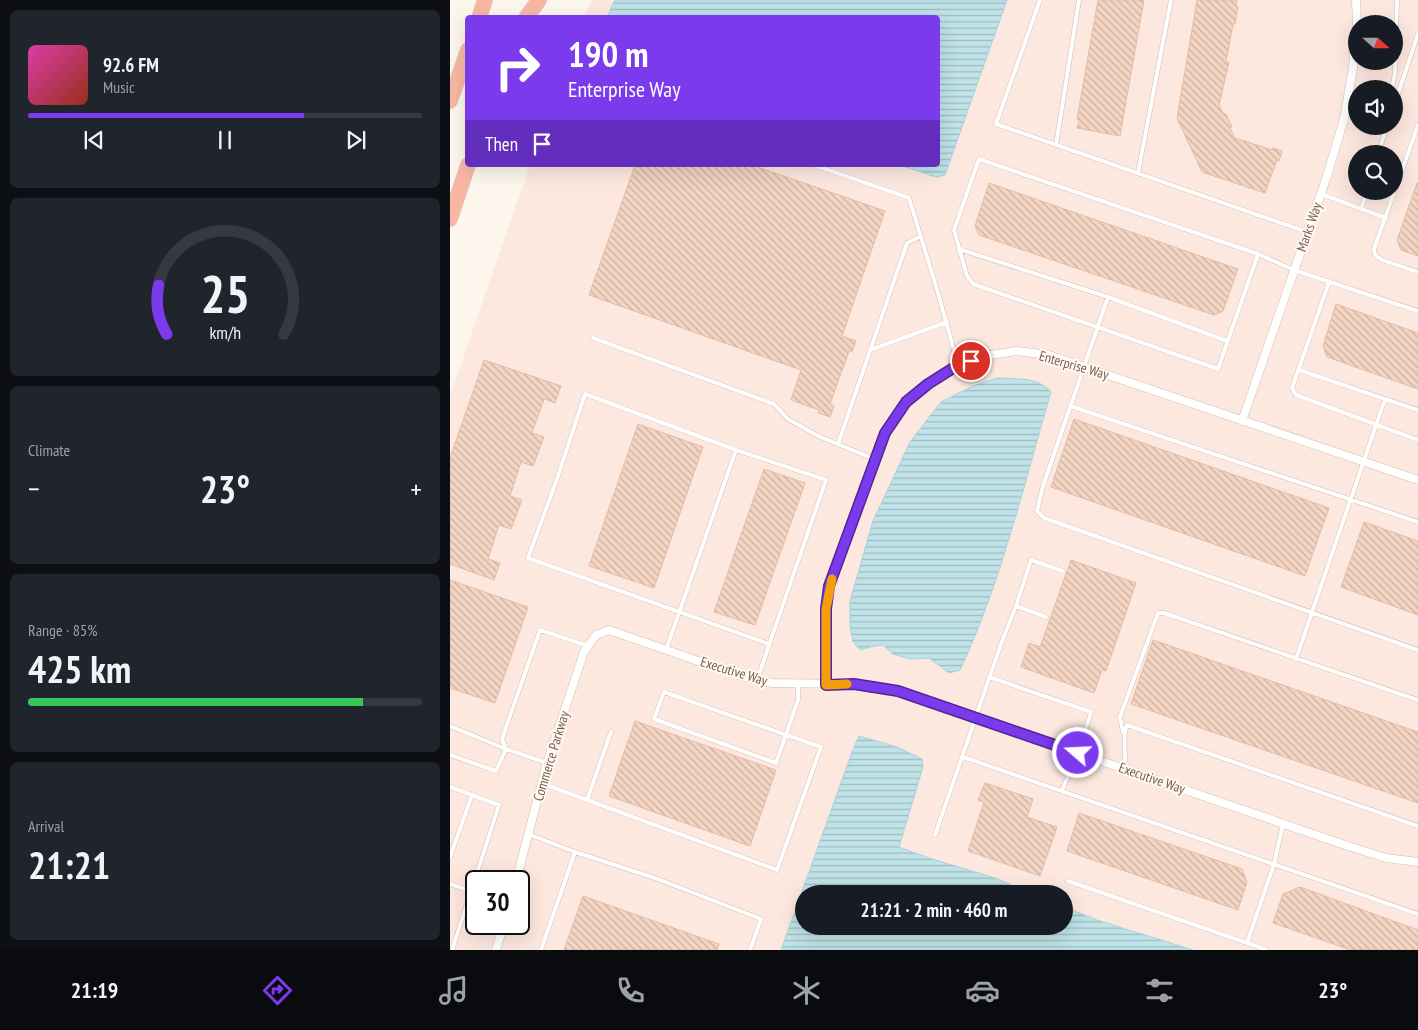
<!DOCTYPE html>
<meta charset="utf-8">
<style>
:root{--surface:#171b24;--page:#20242c;--text:#f1f3f6;--muted:#9ea1a6;--line:#363941;--accent:#7c3aed}
body{margin:0;font-family:"PT Sans Narrow",sans-serif;background:var(--page);color:var(--text);height:100vh;display:flex;flex-direction:column;font-size:19px;white-space:nowrap}
*{box-sizing:border-box;margin:0}
p{font-size:16px;color:var(--muted)}
.icon{flex:none;width:28px;height:28px;fill:none;stroke:currentColor;stroke-width:2;stroke-linecap:round;stroke-linejoin:round}
.map{position:relative;flex:1;overflow:hidden}
.details{display:flex;flex-direction:column;gap:10px;padding:10px;background:#0d0f14;width:450px}
.details>*{flex:none}
.top-card{position:absolute;left:15px;top:15px;width:475px;height:152px;border-radius:5px;box-shadow:0 5px 20px #0002;background:#7c3aed;color:#fff;overflow:hidden}
.needle{width:32px;rotate:111deg}
.controls{position:absolute;left:898px;top:15px;display:grid;gap:10px}
.controls a{display:grid;place-items:center;width:55px;height:55px;border-radius:50%;background:var(--surface);box-shadow:0 5px 20px #0002;font-size:25px}
.speed{position:absolute;left:15px;top:870px;display:flex;gap:10px;font-size:25px;font-weight:700;text-align:center}
.speed>*{display:grid;place-content:center;width:65px;height:65px;border-radius:50%;background:var(--surface);box-shadow:0 5px 20px #0002;line-height:1}
.speed .limit{border:2px solid #111;border-radius:8px;background:#fff;color:#111}
.pin{position:absolute;display:grid;place-items:center;width:42px;height:42px;color:#fff;margin:-21px;border:2px solid #fff;border-radius:50%;box-shadow:0 1px 5px #0007}
.me{position:absolute;width:55px;margin:-28px;rotate:289deg;stroke-linejoin:round;filter:drop-shadow(0 0 4px #0008)}
.turn{display:flex;align-items:center;gap:18px;height:105px;padding:0 20px;font-size:22px}
.turn .icon{width:65px;height:65px;stroke-width:2.5}
.turn b{display:block;font-size:35px;line-height:42px}
.then{display:flex;align-items:center;height:48px;padding:0 20px;background:#0003;gap:10px;font-size:19px}
.big{font-size:38px;font-weight:800;line-height:1.1}
.details .widget{flex:1;display:flex;flex-direction:column;justify-content:center;gap:8px;min-width:0;padding:0 18px;border-radius:8px;background:var(--page)}
.details .dial{align-items:center;gap:0}
.dial svg{height:130px;overflow:visible;fill:none;stroke:var(--line);stroke-width:7;stroke-linecap:round;text-anchor:middle}
.dial text{fill:var(--text);stroke:none}
.song{display:flex;align-items:center;gap:15px}
.cover{width:60px;height:60px;border-radius:8px;background:linear-gradient(135deg,hsl(320 70% 55%),hsl(10 70% 35%))}
.played{height:5px;border-radius:2px;background:linear-gradient(90deg,var(--accent) 70%,var(--line) 70%)}
.keys{display:flex;justify-content:space-around;direction:ltr}
.heat{display:flex;justify-content:space-between;align-items:center;font-size:28px;direction:ltr}
.charge{height:8px;border-radius:4px;background:linear-gradient(90deg,#34c759 85%,var(--line) 0)}
.trip{position:absolute;left:345px;top:885px;width:278px;height:50px;border-radius:25px;background:var(--surface);box-shadow:0 5px 20px #0002;font-weight:800;line-height:50px;text-align:center}
.tab-bar{display:flex;height:80px;justify-content:space-around;align-items:center;background:#090b0e;color:var(--muted)}
.tab-bar .icon{width:35px;height:35px}
.tab-bar .selected{color:var(--accent)}
.tab-bar b{font-size:22px;color:var(--text)}
main{display:flex;flex:1;min-height:0}
.map>svg:first-child{display:block}
</style>
<main>
<section class="details">
<div class="widget">
<div class="song"><i class="cover"></i><div><b>92.6 FM</b><p>Music</p></div></div>
<div class="played"></div>
<div class="keys"><svg class="icon" aria-label="previous" viewBox="0 0 24 24"><path d="M18 5L8 12l10 7zM5 5v14"/></svg><svg class="icon" aria-label="pause" viewBox="0 0 24 24"><path d="M8 5v14M16 5v14"/></svg><svg class="icon" aria-label="next" viewBox="0 0 24 24"><path d="M6 5l10 7-10 7zM19 5v14"/></svg></div>
</div>
<div class="widget dial"><svg viewBox="0 0 100 80">
<path d="M14 69A42 42 0 1 1 86 69"/>
<path d="M14 69A42 42 0 0 1 9 39" stroke="#7c3aed"/>
<text x="50" y="56" font-size="32" font-weight="700">25</text>
<text x="50" y="72" font-size="11">km/h</text>
</svg></div>
<div class="widget"><p>Climate</p>
<div class="heat"><a>−</a><b class="big">23°</b><a>+</a></div>
</div>
<div class="widget"><p>Range · 85%</p><b class="big">425 km</b><div class="charge"></div></div>
<div class="widget"><p>Arrival</p><b class="big">21:21</b></div>
</section>
<div class="map">
<svg width="968" height="950" viewBox="0 0 968 950">
<defs>
<pattern id="water-rules" width="6" height="5" patternUnits="userSpaceOnUse" patternTransform="scale(1.25)"><rect width="6" height="5" fill="#bfe3e8"/><path d="M0 2.5h6" fill="none" stroke="#a0bbbe"/></pattern>
<pattern id="building-back-hatch" width="6" height="6" patternUnits="userSpaceOnUse" patternTransform="scale(1.25)"><rect width="6" height="6" fill="#f3d5c3"/><path d="M-1 5l2 2M0 0l6 6M5-1l2 2" fill="none" stroke="#cab0a1"/></pattern>
</defs>
<rect width="100%" height="100%" fill="#fdf6ec"/>
<path fill="#fde8e0" fill-rule="evenodd" d="M142 0H968V950H0V396L80 165H488V18L133 17ZM906 24H944V61H906ZM906 89H944V126H906ZM906 154H944V191H906ZM26 881H69V924H26ZM354 894H614V926H354Z"/>
<path fill="url(#water-rules)" stroke="#a5d3da" d="M165 0H557L495 175 486 177 450 165H488V18L157 17Z
M547 378C566 379 589 377 601 392 574 484 551 583 510 670L499 673 479 658 460 659 443 654 433 645 424 646 410 650 403 642 400 626V601L423 521 460 442 491 402 523 386Z
M409 736 447 747 472 759 473 767 449 847 479 858 545 878 583 894H354V926H614V907L647 920 743 950H331L402 752Z"/>
<path fill="url(#building-back-hatch)" stroke="#e6bba3" d="M648 0H694L670 136 627 128 629 120 627 119Z
M747 0H787L786 6 788 7 785 24H783L776 62H779L769 105 773 113 776 114 782 127 780 128 785 138 822 150 823 148 832 151 829 161 827 160 815 193 752 172 727 118Z
M185 165H302L435 211 392 336 406 341 402 352 399 351 380 404 384 406 380 417 368 413 369 410 341 400 351 370 139 295Z
M539 183 788 269 773 311 764 315 529 235 525 226Z
M967 183 968 184V256L951 250 947 240Z
M886 304 968 333V389L877 357 873 346Z
M34 360 111 386 105 403 94 399 82 433 94 437 83 466 71 462 60 496 72 500 61 529 49 525 38 559 50 563 44 580 0 564V458Z
M624 419 879 508 855 576 601 487Z
M188 424 253 447 204 588 139 566Z
M314 469 355 483 305 625 264 612Z
M914 522 968 541V615L891 587Z
M621 560 686 583 656 671 652 670 644 693 571 667 579 643 590 647Z
M0 580 78 607 45 703 0 688Z
M703 640 968 732V803L681 704Z
M185 721 326 770 300 846 159 796Z
M535 783 583 799 577 817 607 827 590 876 518 851 534 802 528 800Z
M629 813 792 869 797 882 788 910 617 851Z
M850 887 968 930V950H901L823 923 833 894Z
M133 896 269 944 267 950H114Z"/>
<g fill="none" stroke-linecap="round" stroke-linejoin="round">
<g stroke="#d1beb0" stroke-width="5">
<path id="lane" d="M590 0 546 124 857 232
M942 89 945 73 947 0
M944 106 968 34
M968 125 924 249 925 255 932 260 968 272
M606 145 629 0
M928 154 937 126
M364 165 459 198 488 293 508 365
M688 173 721 0
M871 194 936 218
M911 209 917 191
M509 249 658 297 777 341
M808 254 768 369 523 284 517 276 504 230 529 159 808 254 844 270 968 311
M879 282 842 388 846 395 968 440
M658 297 593 486 587 511 594 518 968 650
M143 338 324 404 338 419 368 436 424 459
M420 350 497 322
M849 370 968 410
M620 406 968 522
M388 444 457 243 471 236
M566 606 596 617
M216 650 286 450
M846 659 935 399
M539 677 641 712 628 753 612 790
M307 680 376 480 286 450 135 394 107 479 78 558 319 644
M0 726 56 749 52 739 90 630 138 646
M673 732 670 717 708 613H714L968 700
M0 755 46 771 56 749 97 763
M513 757 968 914
M675 768C676 754 672 736 677 725L968 826
M91 783 137 800 161 732
M0 787 49 805 2 950
M137 800 327 870 371 747 214 692 204 719 326 763 348 700V684
M78 834 125 852 205 878 311 919 300 950
M485 835 551 644 566 606 581 560 613 571
M0 857 22 795
M618 881 817 950
M0 884 26 893
M797 943 824 864 833 824
M91 950 125 852"/>
</g>
<g stroke="#d1beb0" stroke-width="9">
<path id="street" d="M906 0 907 24
M792 421 877 176 894 119 903 68 906 29
M376 685V609L379 587 435 433 456 402 477 384 508 365 534 356 567 351 599 355 968 480
M66 881 97 763 134 652 146 635 159 630 294 677 322 683 404 684 448 691 895 845 936 858 968 862
M46 950 54 924"/>
</g>
<g stroke="#dad1cd" stroke-width="16">
<path id="highway" d="M29 18 35 0
M76 18 89 0
M0 101 18 50
M0 219 18 165"/>
</g>
<use href="#lane" stroke="#fff" stroke-width="4"/>
<use href="#street" stroke="#fff" stroke-width="8"/>
<use href="#highway" stroke="#f7b7a3" stroke-width="15"/>
</g>
<g fill="none" stroke-linecap="round" stroke-linejoin="round">
<g stroke="#51269a" stroke-width="12">
<path id="route" d="M521 361 508 365 478 384 456 402 435 433 379 586 376 609V685L404 684 448 691 628 753"/>
</g>
<use href="#route" stroke="#7c3aed" stroke-width="9"/>
<path stroke="#f59e0b" stroke-width="9" d="M382 579 376 609V685L397 684"/>
</g>
<g text-anchor="middle" dominant-baseline="central" stroke-width="4" stroke-linejoin="round" paint-order="stroke">
<g font-size="14" fill="#7a5c4d" stroke="#fffaf3">
<text transform="translate(859 227) rotate(-71)">Marks Way</text>
<text transform="translate(624 365) rotate(16)">Enterprise Way</text>
<text transform="translate(284 671) rotate(17)">Executive Way</text>
<text transform="translate(101 756) rotate(-73)">Commerce Parkway</text>
<text transform="translate(702 778) rotate(19)">Executive Way</text>
</g>
</g>
</svg>
<div class="controls">
<a><svg class="needle" viewBox="-14 -14 28 28"><path d="M0-13l5 13h-10z" fill="#e53935"/><path d="M0 13l5-13h-10z" fill="#9ea1a6"/></svg></a>
<a><svg class="icon" aria-label="sound" viewBox="0 0 24 24"><path d="M4 9h4l5-4v14l-5-4H4zM17 9q2 3 0 6"/></svg></a>
<a><svg class="icon" aria-label="search" viewBox="0 0 24 24"><circle cx="10" cy="10" r="6"/><path d="M15 15l6 6"/></svg></a>
</div>
<div class="speed"><div class="limit">30</div></div>
<div class="pin" style="left:521px;top:361px;background:#d93025"><svg class="icon" aria-label="arrive" viewBox="0 0 24 24"><path d="M6 21V4h12l-3 4 3 4H6"/></svg></div>
<svg class="me" style="left:628px;top:753px" viewBox="-20 -20 40 40"><circle r="17" fill="#7c3aed" stroke="#fff" stroke-width="3"/><path d="M0-11L8 9 0 5-8 9z" fill="#fff"/></svg>
<div class="trip">21:21 · 2 min · 460 m</div>
<div class="top-card">
<div class="turn"><svg class="icon" aria-label="right" viewBox="0 0 24 24"><path d="M7 20v-9h11M14 6l5 5-5 5"/></svg><div><b>190 m</b>Enterprise Way</div></div>
<div class="then">Then<svg class="icon" aria-label="arrive" viewBox="0 0 24 24"><path d="M6 21V4h12l-3 4 3 4H6"/></svg></div>
</div>
</div>
</main>
<nav class="tab-bar">
<b>21:19</b>
<svg class="icon selected" aria-label="directions" viewBox="0 0 24 24"><path d="M12 3l9 9-9 9-9-9zM9 14v-3h6M13 9l2 2-2 2"/></svg>
<svg class="icon" aria-label="music" viewBox="0 0 24 24"><path d="M9 18V5l10-2v13"/><circle cx="6" cy="18" r="3"/><circle cx="16" cy="16" r="3"/></svg>
<svg class="icon" aria-label="phone" viewBox="0 0 24 24"><path d="M5 4h4l2 5-3 2q2 4 5 5l2-3 5 2v4C11 20 4 13 5 4z"/></svg>
<svg class="icon" aria-label="climate" viewBox="0 0 24 24"><path d="M12 3v18M4 7l16 10M4 17L20 7"/></svg>
<svg class="icon" aria-label="car" viewBox="0 0 24 24"><path d="M5 17H2v-5l4-1 3-4h7l3 4 3 1v5h-3M9 17h6M6 11h13"/><circle cx="7" cy="17" r="2"/><circle cx="17" cy="17" r="2"/></svg>
<svg class="icon" aria-label="filters" viewBox="0 0 24 24"><path d="M4 7h16M4 17h16"/><circle cx="9" cy="7" r="2"/><circle cx="15" cy="17" r="2"/></svg>
<b>23°</b>
</nav>
